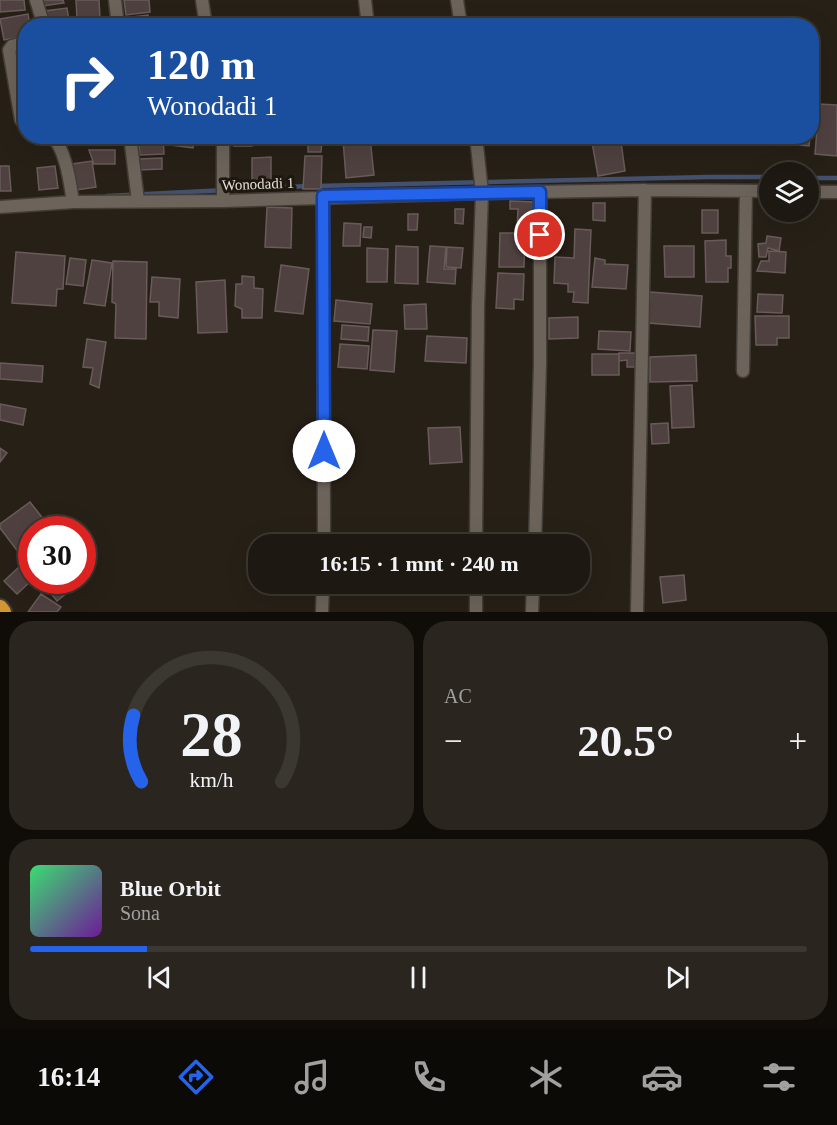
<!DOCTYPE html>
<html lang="id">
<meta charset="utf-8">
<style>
:root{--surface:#1d1811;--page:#2a251f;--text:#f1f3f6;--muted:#a0a09f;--line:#3b3731;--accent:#2563eb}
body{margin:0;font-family:Georgia,serif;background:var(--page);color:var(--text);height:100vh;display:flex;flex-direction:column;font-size:22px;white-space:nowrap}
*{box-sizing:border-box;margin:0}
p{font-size:20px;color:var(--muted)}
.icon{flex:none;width:33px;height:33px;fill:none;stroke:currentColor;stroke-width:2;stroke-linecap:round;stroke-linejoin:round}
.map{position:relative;height:612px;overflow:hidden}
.sheet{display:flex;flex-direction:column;gap:9px;padding:9px;background:#100d09;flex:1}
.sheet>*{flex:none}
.hud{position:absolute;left:18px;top:18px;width:801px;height:126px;border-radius:24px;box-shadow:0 6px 24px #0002,0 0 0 2px var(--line);background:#1a4fa0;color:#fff;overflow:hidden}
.tools{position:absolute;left:759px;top:162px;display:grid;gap:12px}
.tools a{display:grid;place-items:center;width:60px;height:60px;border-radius:50%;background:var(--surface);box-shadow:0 6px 24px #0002,0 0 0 2px var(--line);font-size:30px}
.speed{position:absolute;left:18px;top:516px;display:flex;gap:12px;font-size:30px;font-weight:700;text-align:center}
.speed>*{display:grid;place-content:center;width:78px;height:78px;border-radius:50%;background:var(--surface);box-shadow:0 6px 24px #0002,0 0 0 2px var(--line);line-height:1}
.speed .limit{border:9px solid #d22;background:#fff;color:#111}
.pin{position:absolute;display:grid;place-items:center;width:51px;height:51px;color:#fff;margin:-26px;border:3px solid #fff;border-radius:50%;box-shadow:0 2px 6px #0007}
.me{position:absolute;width:66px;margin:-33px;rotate:0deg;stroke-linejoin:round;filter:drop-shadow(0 0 4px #0008)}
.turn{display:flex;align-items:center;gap:21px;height:126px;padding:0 30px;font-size:27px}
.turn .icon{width:78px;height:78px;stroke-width:2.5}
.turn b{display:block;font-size:42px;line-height:51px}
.big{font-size:45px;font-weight:700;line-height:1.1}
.sheet .card{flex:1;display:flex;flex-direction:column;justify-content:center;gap:9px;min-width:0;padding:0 21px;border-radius:24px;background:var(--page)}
.sheet .dial{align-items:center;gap:0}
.dial svg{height:156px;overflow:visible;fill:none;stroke:var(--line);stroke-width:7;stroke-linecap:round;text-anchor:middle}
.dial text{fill:var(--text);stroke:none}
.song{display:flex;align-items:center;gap:18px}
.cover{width:72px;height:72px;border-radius:9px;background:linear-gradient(135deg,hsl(140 70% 55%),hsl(280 70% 35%))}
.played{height:6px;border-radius:3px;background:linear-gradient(90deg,var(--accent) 15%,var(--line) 15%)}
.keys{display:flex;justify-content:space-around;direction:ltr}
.heat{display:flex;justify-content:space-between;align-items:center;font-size:33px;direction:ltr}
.sheet .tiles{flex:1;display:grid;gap:9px;grid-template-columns:1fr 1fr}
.card:last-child{grid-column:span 2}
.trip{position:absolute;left:248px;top:534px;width:342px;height:60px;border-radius:24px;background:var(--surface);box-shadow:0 6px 24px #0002,0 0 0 2px var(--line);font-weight:700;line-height:60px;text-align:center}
.menu{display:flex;height:96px;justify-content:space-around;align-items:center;background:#0c0a07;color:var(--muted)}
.menu .icon{width:42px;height:42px}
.menu .current{color:var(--accent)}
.menu b{font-size:27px;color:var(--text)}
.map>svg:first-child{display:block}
</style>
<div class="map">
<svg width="837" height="612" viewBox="0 0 837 612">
<rect width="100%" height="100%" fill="#272017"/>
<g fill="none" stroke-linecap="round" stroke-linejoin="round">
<path stroke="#43516e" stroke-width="4.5" d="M808 178H837
M316 186 709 177H770
M107 196 308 186"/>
</g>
<path fill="#4f4140" stroke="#695b5a" stroke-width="1.5" d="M0 0H24L25 10 0 12Z
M42 0H63L64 3 43 6Z
M76 0H99L100 18 77 19Z
M124 0H149L150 12 126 15Z
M67 8 70 26H47L45 11Z
M28 14 30 26H26V36L4 40 0 19Z
M148 15 150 26H126L125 18Z
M819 104 837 105V156L815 154Z
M93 136H113V143L94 144Z
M138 136H163L164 154 140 155Z
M172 136H195L193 148 171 145Z
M234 136H252V146H234Z
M516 136H539L540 142 517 145Z
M610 136H637L638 140 621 142 625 171 598 176 592 142 610 139Z
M750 136H766V141Z
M783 136H810L809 146 782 143Z
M370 138 374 175 346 178 343 140Z
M308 139 322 140 321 152H308Z
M89 150H115V164H94Z
M305 156H322L321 189H303Z
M271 157V184H252V158Z
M162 158V169L139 170V159Z
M92 161 96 187 76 190 72 164Z
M0 166H9L11 191H0Z
M55 166 58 188 39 190 37 168Z
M510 201 536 202 535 231 517 230 518 209H510Z
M593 203H605V221L593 220Z
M267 207 292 208 291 248 265 247Z
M455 209H464L463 224 455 223Z
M702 210H718V233H702Z
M408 214H418L417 230H408Z
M344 223 361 224 360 246H343Z
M364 227H372L371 238 363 237Z
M575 229 591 230 588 303 573 302 574 292H568V284L554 283 555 257 574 258Z
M500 233H525L524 267H499Z
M767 236 781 238 779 251 768 248 766 257H759L758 244 766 243Z
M726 240V256H731V268H728V282H706L705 241Z
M396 246 418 247V284L395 283Z
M430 246 446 247 444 269H456L455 284 427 282Z
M664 246H694V277H665Z
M447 247 463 248 461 268 446 267Z
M367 248 388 249 387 282H367Z
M769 251 786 252 785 273 757 271 761 261H769Z
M16 252 65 256 63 289H57L56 306 12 303Z
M70 258 86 260 83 286 66 284Z
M595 258 605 260V264L628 265 626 289 592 287Z
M92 260 112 263 105 306 84 303Z
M113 261 147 262 146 339 115 338 116 304 112 302Z
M281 265 309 269 303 314 275 311Z
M498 273 524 274 523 300 514 299V309L496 308Z
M242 276 254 277V288L263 289 262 318H242V309L235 306 236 284H242Z
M152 277 180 279 178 318 159 316V302H150Z
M225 280 227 332 198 333 196 282Z
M650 292 702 296 700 327 648 323Z
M758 294 783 295 782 313 757 312Z
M336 300 372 304 370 324 334 321Z
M426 304 427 329H405L404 305Z
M755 316H789V338H777V345H756Z
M578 317V338L549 339V318Z
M342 325 369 327 368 341 341 339Z
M373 330 397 331 394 372 370 370Z
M599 331 631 332 630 351 598 349Z
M427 336 467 338 466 363 425 361Z
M87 339 106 342 99 388 90 384 93 368 83 367Z
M340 344 369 346 367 369 338 367Z
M619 353H638V367H627V360L619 361Z
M592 354H619V375H592Z
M696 355 697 381 650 382V357Z
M0 363 43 366 42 382 0 379Z
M692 385 694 427 672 428 670 386Z
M0 404 26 409 23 425 0 420Z
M668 423 669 443 652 444 651 424Z
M460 427 462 462 430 464 428 428Z
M0 448 7 453 0 462Z
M30 502 52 530H32V556L25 561 0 528V524Z
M20 566 32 580 17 594 4 581Z
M684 575 686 600 663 603 660 577Z
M40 580H77L79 583 57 601Z
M41 594 61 607 57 612H28Z"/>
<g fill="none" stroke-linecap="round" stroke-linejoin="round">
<g stroke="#433d37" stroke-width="15">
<path id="minor" d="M36 0 44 26
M115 0 118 26
M202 0 206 26
M365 0 368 26
M457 0 461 26
M26 42 12 46 9 50 21 120 26 125
M52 136C66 150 70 183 73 202
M130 136 138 201
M476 136 482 193 478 307 476 544
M808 192H837
M323 196 324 544
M223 201V136
M0 207 73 202 223 201 482 193 645 190 770 191
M743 371 746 191
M535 544 540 364V192
M322 612 323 584
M476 612V584
M532 612 533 584
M637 612 645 190"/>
</g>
<g stroke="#433d37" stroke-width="20">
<path id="trunk" d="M0 608 3 612"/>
</g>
<use href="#minor" stroke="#6c645a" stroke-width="12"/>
<use href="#trunk" stroke="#d29534" stroke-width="16"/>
</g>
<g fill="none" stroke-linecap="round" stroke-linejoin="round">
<g stroke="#184099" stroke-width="15">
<path id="route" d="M324 451 323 196 540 192V235"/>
</g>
<use href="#route" stroke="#2563eb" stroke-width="10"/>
</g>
<g text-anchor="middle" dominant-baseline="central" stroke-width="6" stroke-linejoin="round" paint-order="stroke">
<g font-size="15" fill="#e5e0da" stroke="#1d170e">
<text transform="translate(258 184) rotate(-2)">Wonodadi 1</text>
</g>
</g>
</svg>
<div class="tools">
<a><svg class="icon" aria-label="layers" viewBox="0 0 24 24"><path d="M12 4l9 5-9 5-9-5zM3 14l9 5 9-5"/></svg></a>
</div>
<div class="speed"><div class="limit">30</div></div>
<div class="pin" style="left:540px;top:235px;background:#d93025"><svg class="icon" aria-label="arrive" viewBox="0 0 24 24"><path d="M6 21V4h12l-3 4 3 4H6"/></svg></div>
<svg class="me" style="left:324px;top:451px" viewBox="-20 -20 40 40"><circle r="19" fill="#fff"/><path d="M0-13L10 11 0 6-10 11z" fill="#2563eb"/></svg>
<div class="trip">16:15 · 1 mnt · 240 m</div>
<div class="hud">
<div class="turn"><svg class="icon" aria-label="right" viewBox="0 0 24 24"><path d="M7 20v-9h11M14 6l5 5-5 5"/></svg><div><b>120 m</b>Wonodadi 1</div></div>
</div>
</div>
<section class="sheet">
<div class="tiles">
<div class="card dial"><svg viewBox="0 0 100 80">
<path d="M14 69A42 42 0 1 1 86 69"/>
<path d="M14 69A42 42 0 0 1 10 35" stroke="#2563eb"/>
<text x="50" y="56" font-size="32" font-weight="700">28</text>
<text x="50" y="72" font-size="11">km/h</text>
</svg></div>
<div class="card"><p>AC</p>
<div class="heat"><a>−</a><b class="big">20.5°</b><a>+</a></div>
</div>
<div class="card">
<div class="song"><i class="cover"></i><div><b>Blue Orbit</b><p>Sona</p></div></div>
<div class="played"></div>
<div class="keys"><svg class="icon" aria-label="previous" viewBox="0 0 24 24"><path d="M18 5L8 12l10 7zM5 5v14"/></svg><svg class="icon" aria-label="pause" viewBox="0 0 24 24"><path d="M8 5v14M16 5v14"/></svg><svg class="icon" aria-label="next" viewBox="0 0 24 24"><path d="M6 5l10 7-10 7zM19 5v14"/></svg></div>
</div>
</div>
</section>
<nav class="menu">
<b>16:14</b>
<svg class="icon current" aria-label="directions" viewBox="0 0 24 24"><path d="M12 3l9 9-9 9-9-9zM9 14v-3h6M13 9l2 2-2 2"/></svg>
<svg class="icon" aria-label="music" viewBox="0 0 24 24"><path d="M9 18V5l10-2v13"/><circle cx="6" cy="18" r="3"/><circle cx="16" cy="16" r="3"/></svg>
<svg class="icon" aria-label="phone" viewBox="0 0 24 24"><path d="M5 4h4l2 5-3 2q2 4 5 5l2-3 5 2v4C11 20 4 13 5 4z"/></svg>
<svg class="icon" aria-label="climate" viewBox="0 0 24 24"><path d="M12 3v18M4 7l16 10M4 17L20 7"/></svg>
<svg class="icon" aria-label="car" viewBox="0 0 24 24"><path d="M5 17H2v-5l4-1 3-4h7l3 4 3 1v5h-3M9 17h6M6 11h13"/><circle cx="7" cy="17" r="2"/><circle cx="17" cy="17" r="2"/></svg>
<svg class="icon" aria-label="filters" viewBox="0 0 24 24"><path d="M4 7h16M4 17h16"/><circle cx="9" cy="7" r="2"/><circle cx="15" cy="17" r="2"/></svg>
</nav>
